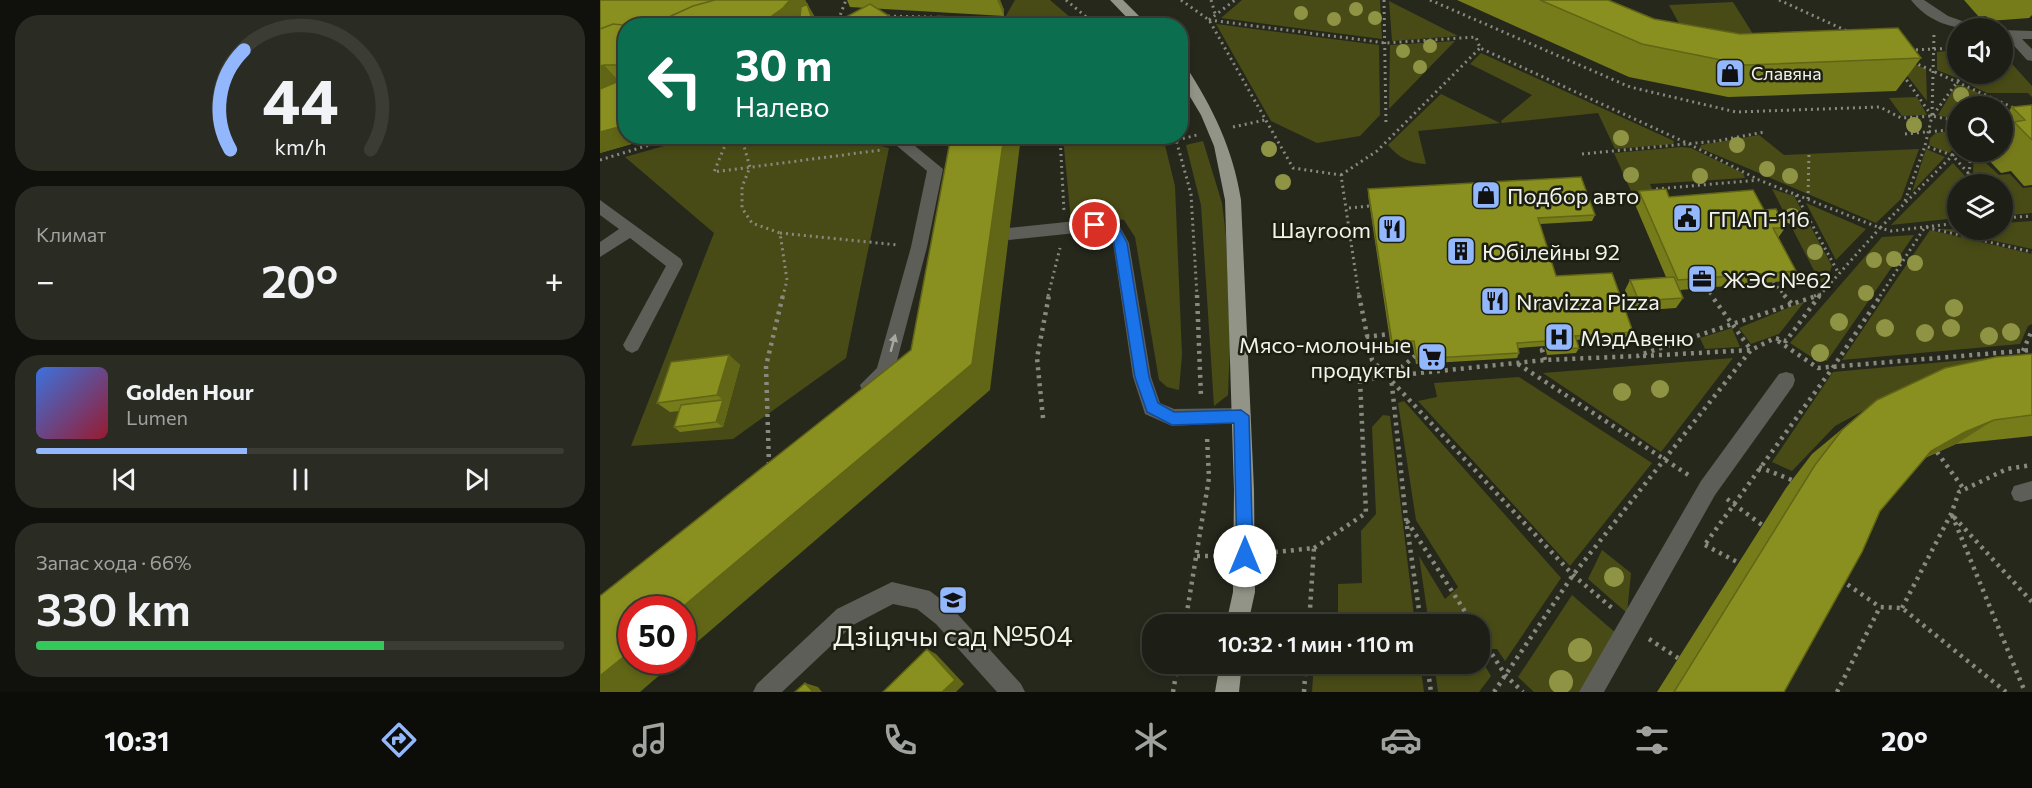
<!DOCTYPE html>
<html lang="ru">
<meta charset="utf-8">
<style>
:root{--surface:#1d1e15;--page:#2a2b22;--text:#f1f3f6;--muted:#a0a2a0;--line:#3b3c34;--accent:#92b7fd}
body{margin:0;font-family:Commissioner,sans-serif;background:var(--page);color:var(--text);height:100vh;display:flex;flex-direction:column;font-size:22px;white-space:nowrap}
*{box-sizing:border-box;margin:0}
p{font-size:20px;color:var(--muted)}
.icon{flex:none;width:33px;height:33px;fill:none;stroke:currentColor;stroke-width:2;stroke-linecap:round;stroke-linejoin:round}
.map{position:relative;flex:1;overflow:hidden}
.details{display:flex;flex-direction:column;gap:15px;padding:15px;background:#10100c;width:600px}
.details>*{flex:none}
.hud{position:absolute;left:18px;top:18px;width:570px;height:126px;border-radius:24px;box-shadow:0 3px 9px #0003,0 0 0 2px var(--line);background:#0b6e4f;color:#fff;overflow:hidden}
.buttons{position:absolute;left:1347px;top:18px;display:grid;gap:12px}
.buttons a{display:grid;place-items:center;width:66px;height:66px;border-radius:50%;background:var(--surface);box-shadow:0 3px 9px #0003,0 0 0 2px var(--line);font-size:30px}
.speed{position:absolute;left:18px;top:596px;display:flex;gap:12px;font-size:30px;font-weight:700;text-align:center}
.speed>*{display:grid;place-content:center;width:78px;height:78px;border-radius:50%;background:var(--surface);box-shadow:0 3px 9px #0003,0 0 0 2px var(--line);line-height:1}
.speed .limit{border:9px solid #d22;background:#fff;color:#111}
.pin{position:absolute;display:grid;place-items:center;width:51px;height:51px;color:#fff;margin:-26px;border:3px solid #fff;border-radius:50%;box-shadow:0 2px 6px #0007}
.me{position:absolute;width:66px;margin:-33px;rotate:0deg;stroke-linejoin:round;filter:drop-shadow(0 0 4px #0008)}
.turn{display:flex;align-items:center;gap:21px;height:126px;padding:0 18px;font-size:27px}
.turn .icon{width:78px;height:78px;stroke-width:2.5}
.turn b{display:block;font-size:42px;line-height:51px}
.big{font-size:45px;font-weight:600;line-height:1.1}
.details .widget{flex:1;display:flex;flex-direction:column;justify-content:center;gap:9px;min-width:0;padding:0 21px;border-radius:24px;background:var(--page)}
.details .dial{align-items:center;gap:0}
.dial svg{height:156px;overflow:visible;fill:none;stroke:var(--line);stroke-width:7;stroke-linecap:round;text-anchor:middle}
.dial text{fill:var(--text);stroke:none}
.song{display:flex;align-items:center;gap:18px}
.cover{width:72px;height:72px;border-radius:9px;background:linear-gradient(135deg,hsl(220 70% 55%),hsl(350 70% 35%))}
.played{height:6px;border-radius:3px;background:linear-gradient(90deg,var(--accent) 40%,var(--line) 40%)}
.keys{display:flex;justify-content:space-around;direction:ltr}
.heat{display:flex;justify-content:space-between;align-items:center;font-size:33px;direction:ltr}
.charge{height:9px;border-radius:4px;background:linear-gradient(90deg,#34c759 66%,var(--line) 0)}
.trip{position:absolute;left:542px;top:614px;width:348px;height:60px;border-radius:24px;background:var(--surface);box-shadow:0 3px 9px #0003,0 0 0 2px var(--line);font-weight:600;line-height:60px;text-align:center}
.dock{display:flex;height:96px;justify-content:space-around;align-items:center;background:#0c0c08;color:var(--muted)}
.dock .icon{width:42px;height:42px}
.dock .on{color:var(--accent)}
.dock b{font-size:27px;color:var(--text)}
main{display:flex;flex:1;min-height:0}
.map>svg:first-child{display:block}
</style>
<main>
<section class="details">
<div class="widget dial"><svg viewBox="0 0 100 80">
<path d="M14 69A42 42 0 1 1 86 69"/>
<path d="M14 69A42 42 0 0 1 21 18" stroke="#92b7fd"/>
<text x="50" y="56" font-size="32" font-weight="700">44</text>
<text x="50" y="72" font-size="11">km/h</text>
</svg></div>
<div class="widget"><p>Климат</p>
<div class="heat"><a>−</a><b class="big">20°</b><a>+</a></div>
</div>
<div class="widget">
<div class="song"><i class="cover"></i><div><b>Golden Hour</b><p>Lumen</p></div></div>
<div class="played"></div>
<div class="keys"><svg class="icon" aria-label="previous" viewBox="0 0 24 24"><path d="M18 5L8 12l10 7zM5 5v14"/></svg><svg class="icon" aria-label="pause" viewBox="0 0 24 24"><path d="M8 5v14M16 5v14"/></svg><svg class="icon" aria-label="next" viewBox="0 0 24 24"><path d="M6 5l10 7-10 7zM19 5v14"/></svg></div>
</div>
<div class="widget"><p>Запас хода · 66%</p><b class="big">330 km</b><div class="charge"></div></div>
</section>
<div class="map">
<svg width="1432" height="692" viewBox="0 0 1432 692">
<rect width="100%" height="100%" fill="#27281c"/>
<path fill="#484b16" d="M415 0H450L479 25H351L336 15 403 21Z
M642 0H780L782 39 621 18Z
M789 1 858 36 792 41Z
M1133 2 1153 34 1087 38 1069 5Z
M616 24 779 45 780 115 760 136 717 143 671 121Z
M855 41 789 109 790 45Z
M1357 50 1358 74H1360L1357 78 1337 70V52Z
M881 53 1074 141 1073 144 1015 149 998 113 902 123 901 121 932 95 870 64Z
M1293 54 1326 69 1327 101 1291 55Z
M1403 54 1432 86V97L1428 93H1387L1364 82 1368 74H1402Z
M1356 85H1362L1385 96 1381 101 1386 106H1358L1357 120 1338 115Z
M841 94 900 123 818 131 826 164C809 163 799 158 788 145Z
M1317 97 1327 115 1302 116 1289 98Z
M1357 130V145L1349 153 1329 145 1330 138 1336 133Z
M1159 135 1184 155 1319 149 1301 199 1276 223 1100 148 1101 145Z
M99 136 244 137 289 148 246 358 133 439 31 446 114 233 25 157Z
M463 137H563L575 186 582 355 579 390 567 387 559 380 535 237 524 220 504 217 471 221Z
M603 141 622 203 626 236 630 345 628 395 614 406 601 205 586 145Z
M1081 147 1091 148 1143 173 1145 178 1050 184 1056 198 1035 200 1014 153Z
M1326 149 1345 157 1312 192Z
M1374 152 1399 175 1410 174 1423 188 1432 187V213L1410 215 1403 206 1402 184H1383L1373 174Z
M1353 163 1372 184H1358L1357 218 1291 225Z
M1172 189 1194 196 1232 266 1223 288Z
M1206 203 1266 229 1236 260Z
M1432 221V249L1339 229 1402 230 1403 223Z
M1330 230 1432 254V324L1428 326 1420 344 1242 360Z
M1314 235 1227 361 1213 358 1190 343 1282 237Z
M1205 301 1179 334 1151 344 1139 328Z
M1132 328 1140 347 1105 349 1100 338Z
M1432 354 1281 401 1235 426 1192 471 1172 462 1233 372Z
M1133 358 1061 452 943 373Z
M919 377 1052 463 970 566 818 401 837 397 834 383Z
M804 401 961 578 905 661 897 649H879V624H829L819 556 845 599 858 587 816 520 798 403Z
M783 415 790 416 815 624H738V584L762 583 761 531 776 514 772 427Z
M1002 550 1031 573 1027 613 988 579Z
M972 595 1017 634 982 692H934L918 677Z
M879 656 891 676 879 692H838L834 663H879Z
M714 663H820L824 692H712Z"/>
<g fill="none" stroke-linecap="round" stroke-linejoin="round">
<path stroke="#88897f" stroke-width="3" stroke-dasharray="2 4" stroke-linecap="butt" d="M466 0 497 26
M581 0 609 20 693 168 741 175 759 296
M611 0 616 17
M784 0 786 126
M830 0 1030 87 1136 112 1280 107 1301 118 1332 116 1358 121
M1179 0 1247 31
M282 16 331 17 344 26
M609 20 786 43 876 37 880 48 1089 144 1159 180
M609 20 635 0
M236 26 246 0
M1310 50 1358 48
M1313 62 1416 109
M1303 75 1332 116 1325 146 1352 155 1378 184
M1332 115 1334 33
M1333 115 1363 74
M633 127 665 120
M1305 134 1358 129
M129 136 114 172 281 150
M141 136 150 167 142 187V208L152 223 180 233 187 280 183 296
M460 136 464 211
M575 136 591 194 597 296
M577 140 597 135
M982 154 1117 141 1164 132
M0 160 79 136
M741 175 777 151 880 48
M1369 175 1371 152
M1056 189 1159 180 1280 228 1358 150
M1196 195 1239 274
M1208 199 1209 152
M1305 201 1325 146
M749 208 770 206
M1402 218 1432 216
M180 233 298 245
M1173 282 1185 296
M1106 288 1112 296
M448 296 460 248
M1214 296 1221 294
M1219 296 1280 228 1291 231 1358 223
M1280 296 1325 227 1432 252"/>
<path stroke="#88897f" stroke-width="4.5" stroke-dasharray="3 5" stroke-linecap="butt" d="M597 295 601 397
M759 295 772 360 973 575 1012 608
M1184 295 1192 304
M766 337 789 334
M1178 341 1218 368 1432 350
M1423 351 1432 330
M1043 356 1151 350 1175 338 1186 341 1220 295
M945 360 942 350H946
M918 364 1090 476
M443 418 437 358 449 295
M1337 452 1363 488
M169 465 166 366 183 295
M1159 467 1192 480
M1127 499 1162 525
M1352 515 1425 692
M1354 517 1432 602
M807 521 873 624
M1106 543 1234 366 1281 295
M1105 545 1139 563
M714 548 766 513 760 380 791 376 815 356
M667 553 714 548 709 624
M597 556H621
M1241 580 1280 607
M1302 608 1351 514 1359 492 1407 469 1432 465
M585 624 609 478 607 437
M821 624 806 519 791 376 945 360 1037 356 1219 295
M879 634 906 676 923 692
M1049 639 1078 658
M827 663 831 692
M573 692 578 663
M704 692 706 663
M894 692 973 575 1151 350 1111 295
M1237 692 1280 607 1302 608 1406 692"/>
<path fill="#5d5e57" fill-rule="evenodd" d="M1311 0H1324L1348 16 1382 28C1355 31 1328 22 1311 0Z
M1402 30 1432 31V39H1422L1432 49V61L1427 60 1407 38H1402Z
M285 136H303L343 169 327 247 294 372 292 378 269 393 262 391 260 385 277 368 311 247 327 171Z
M0 200 81 259 83 264 38 350 32 353 26 350 23 345 66 266 30 238 0 257V242L19 229 0 215Z
M495 219 519 225 529 243 551 377 560 403 574 409 641 408 648 410 651 416 648 422 572 426 545 414 533 377 513 243 508 234 495 231 409 240 401 234 409 228Z
M1186 372 1193 374 1195 380 1193 386 1115 495 1004 692H979L1101 481 1179 374Z
M1432 481V499L1421 502 1414 500 1411 493 1414 486Z
M292 582 330 591 352 608 421 684 425 692H397L336 624 317 609 293 604 253 625 182 692H153L157 684 237 609Z"/>
<path fill="#929487" fill-rule="evenodd" d="M510 0H523L549 26H535Z
M580 64 585 65C613 108 633 149 641 200L654 490 655 592 648 624H626L633 592 634 490 625 200 614 146 601 115 580 80Z
M620 663H642L639 692H615Z"/>
</g>
<g fill="#8f9444">
<circle cx="756" cy="9" r="7"/>
<circle cx="701" cy="13" r="7"/>
<circle cx="775" cy="18" r="7"/>
<circle cx="734" cy="19" r="7"/>
<circle cx="830" cy="46" r="7"/>
<circle cx="803" cy="51" r="7"/>
<circle cx="820" cy="67" r="7"/>
<circle cx="1361" cy="95" r="8"/>
<circle cx="1314" cy="125" r="8"/>
<circle cx="1021" cy="138" r="8"/>
<circle cx="1137" cy="145" r="8"/>
<circle cx="669" cy="149" r="8"/>
<circle cx="1167" cy="169" r="8"/>
<circle cx="1031" cy="175" r="8"/>
<circle cx="1100" cy="176" r="8"/>
<circle cx="1190" cy="176" r="8"/>
<circle cx="683" cy="182" r="8"/>
<circle cx="1192" cy="216" r="8"/>
<circle cx="1215" cy="252" r="8"/>
<circle cx="1294" cy="259" r="8"/>
<circle cx="1274" cy="260" r="8"/>
<circle cx="1315" cy="263" r="8"/>
<circle cx="1266" cy="293" r="8"/>
<circle cx="1354" cy="308" r="9"/>
<circle cx="1239" cy="322" r="9"/>
<circle cx="1285" cy="328" r="9"/>
<circle cx="1351" cy="328" r="9"/>
<circle cx="1411" cy="332" r="9"/>
<circle cx="1325" cy="333" r="9"/>
<circle cx="1389" cy="336" r="9"/>
<circle cx="1220" cy="353" r="9"/>
<circle cx="1060" cy="389" r="9"/>
<circle cx="1022" cy="392" r="9"/>
<circle cx="1014" cy="577" r="10"/>
<circle cx="980" cy="650" r="12"/>
<circle cx="961" cy="682" r="12"/>
</g>
<path fill="#777c1b" d="M0 0H205L217 21 219 26H26V136H59L0 153Z
M247 0H400L404 10V16L250 7Z
M857 0H1008L1054 19 1140 34 1321 58 1296 91 1128 97 1029 77Z
M1364 0H1432V15L1429 18 1389 21 1386 16 1379 17Z
M1432 105V185L1424 186 1411 171 1401 173 1383 154 1385 152H1402V118L1412 107Z
M768 189 995 215 992 221 940 224 956 276 1033 332 1030 337 976 340 979 348 976 353 947 355 945 346 918 348 919 353 917 358 816 364 813 346 791 347 768 195Z
M1039 191 1069 197 1164 210 1185 228 1178 238 1196 271 1187 281 1080 290 1083 298 1076 308 1033 311 1025 290 1030 280 1066 277 1034 202Z
M1432 354V436L1356 444 1325 458 1280 511 1184 692H1057L1186 488 1212 454 1277 400Z
M129 355 140 365 123 427 80 432 74 427 79 411 70 412 57 403Z"/>
<path fill="#616516" d="M190 0H205L217 21 219 26H158Z
M397 0H400L404 10V16Z
M4 65 26 89 0 108V66Z
M26 125V136H59L0 153V132Z
M404 136H421L390 390 82 655V609H80L372 364Z
M129 355 140 365 129 405 117 395Z
M123 400 129 405 123 427 116 422Z
M1394 420 1356 444 1328 456 1295 475 1331 451 1365 432Z
M327 649 336 654 364 684 356 692H342Z
M32 650V660H77L40 692H0V676Z
M205 683 218 687 222 692H213Z"/>
<path fill="#8a901f" stroke="#616516" stroke-width="1.5" d="M0 0H115L93 6 71 16 60 24 59 26H34L13 24 0 29Z
M115 0H190L183 8 158 26H59L60 24 71 16 93 6Z
M940 0H1008L1054 19 1140 34 1298 28 1321 58 1146 65 1042 44Z
M207 4 211 16 210 23 207 26H192L200 17 201 7Z
M270 4 305 26 231 25Z
M13 24 34 26H26V63L22 65H4L0 66V29Z
M19 81H26V125L0 132V89Z
M1432 105V140L1414 122 1425 120 1412 107Z
M351 136H404L372 364 80 609H32V650L0 676V596L311 350Z
M981 177 995 215 938 218 956 276 1012 273 1033 332 975 336 979 348 949 350 947 341 917 343 919 353 817 359 814 341 792 342 768 189Z
M1066 189 1069 197 1153 190 1164 210 1176 209 1185 228H1173L1196 271 1078 280 1039 191Z
M1074 277 1083 298 1039 301 1030 280Z
M1432 354V415L1394 420 1365 432 1331 451 1280 511 1262 552 1184 692H1074L1215 465 1242 430 1277 400 1345 368 1396 357Z
M129 355 117 395 57 403 71 362Z
M123 400 116 422 74 427 81 405Z
M327 649 355 680 342 692H283Z
M205 683 213 692H195Z"/>
<defs><path id="oneway-solid" d="M-6-.8H1V-3.2L6.5 0L1 3.2V.8H-6Z" transform="scale(1.5)"/></defs>
<use fill="#a8a8a1" href="#oneway-solid" transform="translate(293 343) rotate(-75)"/>
<path fill="#1a73e8" stroke="#114b97" stroke-width="1.5" d="M495 221 518 226 527 243 549 377 558 403 574 412 641 410 649 416 653 556 650 561 645 564 639 561 637 556 634 423 572 425 547 412 535 377 514 243 509 233 491 228V222Z"/>
<defs>
<g id="shop-square" transform="scale(1.5)"><rect x="-9" y="-9" width="18" height="18" rx="4" fill="#92b7fd" stroke="#1e1f13"/><path d="M-5-2.5h2.3a2.7 3.5 0 0 1 5.4 0H5L5.5 6h-11ZM-1.5-2.5h3a1.5 2.3 0 0 0-3 0Z" fill="#111"/></g>
<g id="civic-square" transform="scale(1.5)"><rect x="-9" y="-9" width="18" height="18" rx="4" fill="#92b7fd" stroke="#1e1f13"/><path d="M-.6-6.5H3V-4.5H.6V-3L4-1V1h2V6H-6V1h2V-1L-.6-3ZM-1.2 2.5V6h2.4V2.5Z" fill="#111"/></g>
<g id="restaurant-square" transform="scale(1.5)"><rect x="-9" y="-9" width="18" height="18" rx="4" fill="#92b7fd" stroke="#1e1f13"/><path d="M-5-6h1v4h1v-4h1v4h1v-4h1v5L-1.5 .5V6h-2V.5L-5-1ZM5-6V6H3V1.5H1.5Q1.5-4 5-6Z" fill="#111"/></g>
<g id="building-square" transform="scale(1.5)"><rect x="-9" y="-9" width="18" height="18" rx="4" fill="#92b7fd" stroke="#1e1f13"/><path d="M-4-6H4V6H1V3H-1V6H-4ZM-2.5-4.3h1.7v1.8h-1.7ZM.8-4.3h1.7v1.8H.8ZM-2.5-1h1.7V.8h-1.7ZM.8-1h1.7V.8H.8Z" fill="#111"/></g>
<g id="office-square" transform="scale(1.5)"><rect x="-9" y="-9" width="18" height="18" rx="4" fill="#92b7fd" stroke="#1e1f13"/><path d="M-6-3h4V-5.5h4V-3h4V5H-6ZM-1-4.5V-3h2v-1.5ZM-6 0V1H6V0Z" fill="#111"/></g>
<g id="hospital-square" transform="scale(1.5)"><rect x="-9" y="-9" width="18" height="18" rx="4" fill="#92b7fd" stroke="#1e1f13"/><path d="M-5-5h3v3.5h4V-5h3V5h-3V1.5h-4V5h-3Z" fill="#111"/></g>
<g id="supermarket-square" transform="scale(1.5)"><rect x="-9" y="-9" width="18" height="18" rx="4" fill="#92b7fd" stroke="#1e1f13"/><path d="M-6-5.5h2.5l.6 2H6L4.5 2H-2.5L-4.4-4H-6ZM-1.5 3.2a1.3 1.3 0 1 0 .1 0ZM3 3.2a1.3 1.3 0 1 0 .1 0Z" fill="#111"/></g>
<g id="school-square" transform="scale(1.5)"><rect x="-9" y="-9" width="18" height="18" rx="4" fill="#92b7fd" stroke="#1e1f13"/><path d="M0-5L7-2L0 1L-7-2ZM-4 1L0 2.5L4 1V4Q0 6-4 4Z" fill="#111"/></g>
</defs>
<g fill-rule="evenodd">
<use href="#shop-square" x="1130" y="73"/>
<use href="#shop-square" x="886" y="195"/>
<use href="#civic-square" x="1087" y="218"/>
<use href="#restaurant-square" x="792" y="229"/>
<use href="#building-square" x="861" y="251"/>
<use href="#office-square" x="1102" y="279"/>
<use href="#restaurant-square" x="895" y="301"/>
<use href="#hospital-square" x="959" y="337"/>
<use href="#supermarket-square" x="832" y="357"/>
<use href="#school-square" x="353" y="600"/>
</g>
<g text-anchor="middle" dominant-baseline="central" stroke-width="5" stroke-linejoin="round" paint-order="stroke">
<g font-size="18" fill="#f2f3eb" stroke="#1e1f13" text-anchor="start">
<text x="1151" y="73">Славяна</text>
</g>
<g font-size="22" fill="#f2f3eb" stroke="#1e1f13" text-anchor="start">
<text x="907" y="195">Подбор авто</text>
<text x="1108" y="218">ГПАП-116</text>
<text x="771" y="229" text-anchor="end">Шауroom</text>
<text x="882" y="251">Юбілейны 92</text>
<text x="1123" y="279">ЖЭС №62</text>
<text x="916" y="301">Nravizza Pizza</text>
<text x="980" y="337">МэдАвеню</text>
<text x="811" y="344" text-anchor="end">Мясо-молочные<tspan x="811" dy="25">продукты</tspan></text>
</g>
<g font-size="27" fill="#f2f3eb" stroke="#1e1f13">
<text x="353" y="635">Дзіцячы сад №504</text>
</g>
</g>
</svg>
<div class="buttons">
<a><svg class="icon" aria-label="sound" viewBox="0 0 24 24"><path d="M4 9h4l5-4v14l-5-4H4zM17 9q2 3 0 6"/></svg></a>
<a><svg class="icon" aria-label="search" viewBox="0 0 24 24"><circle cx="10" cy="10" r="6"/><path d="M15 15l6 6"/></svg></a>
<a><svg class="icon" aria-label="layers" viewBox="0 0 24 24"><path d="M12 4l9 5-9 5-9-5zM3 14l9 5 9-5"/></svg></a>
</div>
<div class="speed"><div class="limit">50</div></div>
<div class="pin" style="left:495px;top:225px;background:#d93025"><svg class="icon" aria-label="arrive" viewBox="0 0 24 24"><path d="M6 21V4h12l-3 4 3 4H6"/></svg></div>
<svg class="me" style="left:645px;top:556px" viewBox="-20 -20 40 40"><circle r="19" fill="#fff"/><path d="M0-13L10 11 0 6-10 11z" fill="#1a73e8"/></svg>
<div class="trip">10:32 · 1 мин · 110 m</div>
<div class="hud">
<div class="turn"><svg class="icon" aria-label="left" viewBox="0 0 24 24"><path d="M17 20v-9H6M10 6l-5 5 5 5"/></svg><div><b>30 m</b>Налево</div></div>
</div>
</div>
</main>
<nav class="dock">
<b>10:31</b>
<svg class="icon on" aria-label="directions" viewBox="0 0 24 24"><path d="M12 3l9 9-9 9-9-9zM9 14v-3h6M13 9l2 2-2 2"/></svg>
<svg class="icon" aria-label="music" viewBox="0 0 24 24"><path d="M9 18V5l10-2v13"/><circle cx="6" cy="18" r="3"/><circle cx="16" cy="16" r="3"/></svg>
<svg class="icon" aria-label="phone" viewBox="0 0 24 24"><path d="M5 4h4l2 5-3 2q2 4 5 5l2-3 5 2v4C11 20 4 13 5 4z"/></svg>
<svg class="icon" aria-label="climate" viewBox="0 0 24 24"><path d="M12 3v18M4 7l16 10M4 17L20 7"/></svg>
<svg class="icon" aria-label="car" viewBox="0 0 24 24"><path d="M5 17H2v-5l4-1 3-4h7l3 4 3 1v5h-3M9 17h6M6 11h13"/><circle cx="7" cy="17" r="2"/><circle cx="17" cy="17" r="2"/></svg>
<svg class="icon" aria-label="filters" viewBox="0 0 24 24"><path d="M4 7h16M4 17h16"/><circle cx="9" cy="7" r="2"/><circle cx="15" cy="17" r="2"/></svg>
<b>20°</b>
</nav>
